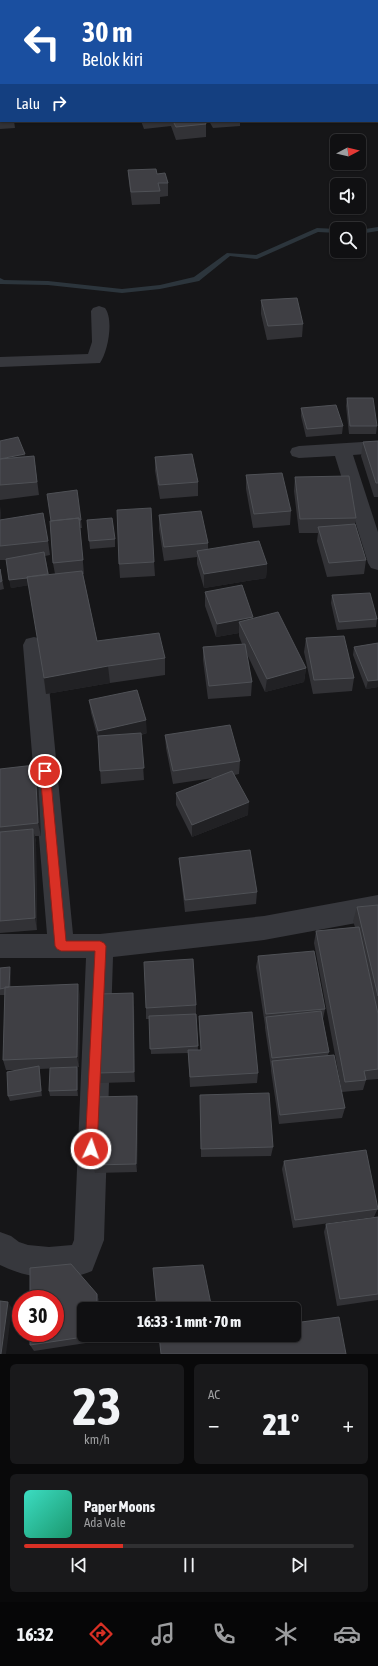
<!DOCTYPE html>
<html lang="id">
<meta charset="utf-8">
<style>
:root{--surface:#101012;--page:#19191b;--text:#f1f3f6;--muted:#9c9d9f;--line:#303032;--accent:#d93025}
body{margin:0;font-family:"Asap Condensed",sans-serif;background:var(--page);color:var(--text);height:100vh;display:flex;flex-direction:column;font-size:15px;white-space:nowrap}
*{box-sizing:border-box;margin:0}
p{font-size:13px;color:var(--muted)}
.icon{flex:none;width:22px;height:22px;fill:none;stroke:currentColor;stroke-width:2;stroke-linecap:round;stroke-linejoin:round}
.map{position:relative;height:1354px;overflow:hidden}
.side{display:flex;flex-direction:column;gap:10px;padding:10px;background:#09090a;flex:1}
.side>*{flex:none}
.hud{position:absolute;left:0px;top:0px;width:378px;height:122px;box-shadow:0 1px 3px #0004,0 0 0 1px var(--line);background:#1a4fa0;color:#fff;overflow:hidden}
.needle{width:26px;rotate:83deg}
.fabs{position:absolute;left:330px;top:134px;display:grid;gap:8px}
.fabs a{display:grid;place-items:center;width:36px;height:36px;border-radius:6px;background:var(--surface);box-shadow:0 1px 3px #0004,0 0 0 1px var(--line);font-size:20px}
.speed{position:absolute;left:12px;top:1290px;display:flex;gap:8px;font-size:20px;font-weight:700;text-align:center}
.speed>*{display:grid;place-content:center;width:52px;height:52px;border-radius:50%;background:var(--surface);box-shadow:0 1px 3px #0004,0 0 0 1px var(--line);line-height:1}
.speed .limit{border:6px solid #d22;background:#fff;color:#111}
.pin{position:absolute;display:grid;place-items:center;width:34px;height:34px;color:#fff;margin:-17px;border:2px solid #fff;border-radius:50%;box-shadow:0 1px 4px #0007}
.me{position:absolute;width:44px;margin:-22px;rotate:3deg;stroke-linejoin:round;filter:drop-shadow(0 0 3px #0008)}
.turn{display:flex;align-items:center;gap:14px;height:84px;padding:0 16px;font-size:18px}
.turn .icon{width:52px;height:52px;stroke-width:2.5}
.turn b{display:block;font-size:28px;line-height:34px}
.then{display:flex;align-items:center;height:38px;padding:0 16px;background:#0003;gap:8px;font-size:15px}
.big{font-size:30px;font-weight:800;line-height:1.1}
.side .tile{flex:1;display:flex;flex-direction:column;justify-content:center;gap:6px;min-width:0;padding:0 14px;border-radius:6px;background:var(--page)}
.side .dial{align-items:center;gap:0}
.dial b{font-size:52px;line-height:1}
.song{display:flex;align-items:center;gap:12px}
.cover{width:48px;height:48px;border-radius:6px;background:linear-gradient(135deg,hsl(170 70% 55%),hsl(160 70% 35%))}
.played{height:4px;border-radius:2px;background:linear-gradient(90deg,var(--accent) 30%,var(--line) 30%)}
.keys{display:flex;justify-content:space-around;direction:ltr}
.heat{display:flex;justify-content:space-between;align-items:center;font-size:22px;direction:ltr}
.side .tiles{flex:1;display:grid;gap:10px;grid-template-columns:1fr 1fr}
.tile:last-child{grid-column:span 2}
.trip{position:absolute;left:77px;top:1302px;width:224px;height:40px;border-radius:6px;background:var(--surface);box-shadow:0 1px 3px #0004,0 0 0 1px var(--line);font-weight:800;line-height:40px;text-align:center}
.dock{display:flex;height:64px;justify-content:space-around;align-items:center;background:#060607;color:var(--muted)}
.dock .icon{width:28px;height:28px}
.dock .current{color:var(--accent)}
.dock b{font-size:18px;color:var(--text)}
.map>svg:first-child{display:block}
</style>
<div class="map">
<svg width="378" height="1354" viewBox="0 0 378 1354">
<rect width="100%" height="100%" fill="#161618"/>
<g fill="none" stroke-linecap="round" stroke-linejoin="round">
<path fill="#2c353c" fill-rule="evenodd" d="M378 227V231L359 234V230Z
M317 228 337 229V233L318 232 257 259 230 256 199 281 160 289 122 293 48 285 0 284V278L4 280 48 281 122 289 160 285 194 277 227 253 256 255Z"/>
<path fill="#37383d" fill-rule="evenodd" d="M4 0H13L3 1Z"/>
<path fill="#37383d" fill-rule="evenodd" d="M347 0H360L346 1Z
M377 27 378 28V36L377 35Z
M0 64H1V72H0Z
M377 65H378V73H377Z
M99 306 105 308C114 320 108 351 100 363L0 367V357L88 354 92 342 91 311 93 308Z
M378 441V453L353 455 378 532V570L371 568 368 563 335 456 299 458 292 456 290 452 292 448 299 446Z
M34 637 42 639 45 645 73 934H100L264 916 378 895V919L264 940 113 957 104 1240 92 1271C63 1283 28 1279 0 1265V1232L11 1236 19 1242 28 1245 49 1247 72 1245 74 1240 86 958H0V934H47L23 645 26 639Z"/>
</g>
<path fill="#323236" d="M40 0H173V1H40Z
M369 0H378V10L377 9V1H370Z
M377 38 378 43V65H377Z
M0 78H1V121H14L15 128 0 129Z
M141 121H205L206 124V137L176 140 171 126 144 129Z
M209 121H240V126L213 128Z
M128 170 157 174 168 183V196L160 197V204L132 205 129 183Z
M261 300 303 324 302 337 267 340 261 314Z
M347 398 377 426 376 434H349L346 406Z
M301 408 343 426 342 434 306 437 301 416Z
M0 441 25 457 34 456 39 495 0 500Z
M378 441V497H374L361 456 363 442Z
M155 457 198 482V496L160 499 155 471Z
M246 475 291 511 290 525 253 528 246 489Z
M295 477 356 518 355 524 366 560 364 574 327 577 317 541 318 533H299L294 491Z
M0 506 1 519 48 541 50 555 45 556 49 575 55 574 53 563 50 521 81 520 82 528H80L84 574H83L97 641 165 658V675L110 683 46 694 29 585 11 588 6 560H0Z
M159 515 208 543V549L267 564 266 578 204 588 197 564V557L164 561 159 529Z
M87 520 115 539V547L90 549Z
M154 562 155 576 120 578 119 564Z
M0 569 4 589 0 590Z
M205 592 253 617V619L306 668 304 682 265 692 246 652 252 682 251 696 208 699 203 660V647L242 644 239 636V633L216 637 205 606Z
M332 595 377 619 376 627 337 630 331 603Z
M306 638 354 678 352 691 313 694 304 652Z
M378 643V687L366 689 353 655 354 647Z
M89 700 147 733 141 735 144 780 101 784 98 739 91 713Z
M165 735 240 761 239 774 234 775 248 815 192 837 176 805V793L213 778 173 784 166 748Z
M0 769 38 778 41 836H35L36 842 37 930 0 933Z
M179 858 257 892 256 904 185 912 180 870Z
M378 905V1079L366 1080 363 1090 342 1092 314 943 316 931 355 927 353 921 357 907Z
M258 956 325 1009 323 1019 329 1052 328 1055 345 1108 342 1118 279 1124 271 1071V1068L265 1028V1025L256 967Z
M0 968 11 973V987L80 995 79 1067 40 1069V1072L42 1096 10 1101 8 1096 17 1070H6L3 1060 5 995H0Z
M134 1004 135 1082 100 1083 98 1073Z
M196 1005V1014L198 1050H201L199 1026V1016L258 1073 257 1083 190 1087 188 1053 151 1054 149 1019H146V1008Z
M77 1067 78 1073V1096H50L49 1091Z
M200 1095 273 1147 271 1156 201 1157Z
M137 1096 138 1105 137 1172 95 1173 93 1165Z
M284 1161 378 1208 374 1217 293 1228 282 1169Z
M378 1217V1300L337 1306 324 1232 326 1224Z
M97 1294 99 1301V1309H84L99 1335V1341L34 1351 30 1345Z"/>
<path fill="#212124" d="M25 454 26 462 0 459Z
M0 506 2 532 0 519Z
M267 564 266 578 204 588V574Z
M48 574 50 582 11 588 9 580Z
M253 617V630L239 622V633L216 637 217 624Z
M108 666 110 683 46 694 44 678Z
M306 668 304 682 265 692 267 679Z
M378 680V687L366 689 368 681Z
M146 720 147 733 99 744 98 731Z
M35 765 38 778 41 836 38 823Z
M249 802 248 815 192 837V825Z
M33 829 36 842 37 930 35 918Z
M10 967 11 973V994L9 988Z
M78 984 80 995 79 1067 77 1057Z
M133 993 134 1004 135 1082 134 1072Z
M39 1066 40 1072 42 1096 41 1091Z
M77 1067 78 1073V1096L77 1090Z
M137 1096 138 1105 137 1172 136 1164Z
M97 1294 99 1301V1309H97Z
M8 1302 12 1308 6 1354H1Z
M97 1335H99V1341Z"/>
<path fill="#3f3f44" stroke="#4f5156" d="M40 0H122L105 1H40Z
M200 0H213V1H200Z
M308 0H331V1H309Z
M377 38 378 43V52H377Z
M0 78H1V116H0Z
M173 121H205L206 124 176 127Z
M156 169 157 174 165 173 168 183H158L160 191 131 192 128 170Z
M297 298 303 324 268 326 261 300Z
M347 398H373L377 426H350Z
M336 405 343 426 307 429 301 408Z
M18 437 25 454 0 459V441Z
M378 441V483H376L363 442Z
M192 454 198 482 159 485 155 457Z
M34 456 37 482 0 485V459Z
M282 473 291 511 254 514 246 475Z
M349 476 356 518 300 519 295 477Z
M77 490 81 520H79V518L51 521 47 494Z
M151 508 154 562 119 564 117 510Z
M201 511 208 543 164 547 159 515Z
M43 513 48 541 0 546V520Z
M79 518 83 560 53 563 50 521Z
M112 518 115 539 89 541 87 520Z
M355 524 366 560 329 563 318 527Z
M259 541 267 564 204 574 197 551Z
M44 552 48 574 27 577V578L9 580 6 559Z
M0 569 2 581 0 582Z
M82 571 97 641 159 633 165 658 108 666 44 678 27 577Z
M242 585 253 617 217 624 205 592Z
M370 593 377 619 339 622 332 595Z
M278 612 306 668 267 679 239 622Z
M344 636 354 678 314 680 306 638Z
M378 643V680L368 681 354 647Z
M245 644 252 682 209 686 203 647Z
M137 690 146 720 98 731 89 700Z
M230 725 240 761 173 771 165 735Z
M141 733 144 768 100 771 98 736Z
M35 765 38 823 0 827V769Z
M232 771 249 802 192 825 176 793Z
M33 829 35 918 0 921V832Z
M250 850 257 892 185 900 179 858Z
M378 905V996L357 907Z
M359 927 378 1014V1069L364 1071 366 1080 345 1082 316 931Z
M314 951 325 1009 266 1014 258 956Z
M193 959 196 1005 146 1008 144 962Z
M10 967 9 987 0 989V968Z
M78 984 77 1057 3 1060 5 987Z
M133 993 134 1072 98 1073 99 994Z
M321 1011 329 1052 272 1058 266 1017Z
M252 1012 258 1073 190 1077 188 1050H201L199 1016Z
M196 1014 198 1046 150 1049 149 1016Z
M334 1055 345 1108 280 1115 272 1061Z
M39 1066 41 1091 8 1096 7 1072Z
M77 1067V1090L49 1091 50 1068Z
M269 1093 273 1147 201 1149 200 1095Z
M137 1096 136 1164 93 1165 94 1097Z
M366 1150 378 1209 295 1220 284 1161Z
M378 1217V1294L340 1299 326 1224Z
M71 1264 97 1294V1309H84V1335H97L30 1345V1333H55V1299H30V1268Z
M203 1265 212 1309H157L153 1268Z
M0 1301 8 1302 1 1354H0Z
M339 1317 346 1354H161L159 1335H294V1323Z"/>
<path fill="#d93025" stroke="#8d1f18" d="M45 767 50 771 66 941H100L104 943 106 946 97 1149 96 1154 91 1155 87 1154 85 1149 95 951H61L57 949 55 946 40 771Z"/>
</svg>
<div class="fabs">
<a><svg class="needle" viewBox="-14 -14 28 28"><path d="M0-13l5 13h-10z" fill="#e53935"/><path d="M0 13l5-13h-10z" fill="#9c9d9f"/></svg></a>
<a><svg class="icon" aria-label="sound" viewBox="0 0 24 24"><path d="M4 9h4l5-4v14l-5-4H4zM17 9q2 3 0 6"/></svg></a>
<a><svg class="icon" aria-label="search" viewBox="0 0 24 24"><circle cx="10" cy="10" r="6"/><path d="M15 15l6 6"/></svg></a>
</div>
<div class="speed"><div class="limit">30</div></div>
<div class="pin" style="left:45px;top:771px;background:#d93025"><svg class="icon" aria-label="arrive" viewBox="0 0 24 24"><path d="M6 21V4h12l-3 4 3 4H6"/></svg></div>
<svg class="me" style="left:91px;top:1149px" viewBox="-20 -20 40 40"><circle r="17" fill="#d93025" stroke="#fff" stroke-width="3"/><path d="M0-11L8 9 0 5-8 9z" fill="#fff"/></svg>
<div class="trip">16:33 · 1 mnt · 70 m</div>
<div class="hud">
<div class="turn"><svg class="icon" aria-label="left" viewBox="0 0 24 24"><path d="M17 20v-9H6M10 6l-5 5 5 5"/></svg><div><b>30 m</b>Belok kiri</div></div>
<div class="then">Lalu<svg class="icon" aria-label="right" viewBox="0 0 24 24"><path d="M7 20v-9h11M14 6l5 5-5 5"/></svg></div>
</div>
</div>
<section class="side">
<div class="tiles">
<div class="tile dial"><b>23</b><p>km/h</p></div>
<div class="tile"><p>AC</p>
<div class="heat"><a>−</a><b class="big">21°</b><a>+</a></div>
</div>
<div class="tile">
<div class="song"><i class="cover"></i><div><b>Paper Moons</b><p>Ada Vale</p></div></div>
<div class="played"></div>
<div class="keys"><svg class="icon" aria-label="previous" viewBox="0 0 24 24"><path d="M18 5L8 12l10 7zM5 5v14"/></svg><svg class="icon" aria-label="pause" viewBox="0 0 24 24"><path d="M8 5v14M16 5v14"/></svg><svg class="icon" aria-label="next" viewBox="0 0 24 24"><path d="M6 5l10 7-10 7zM19 5v14"/></svg></div>
</div>
</div>
</section>
<nav class="dock">
<b>16:32</b>
<svg class="icon current" aria-label="directions" viewBox="0 0 24 24"><path d="M12 3l9 9-9 9-9-9zM9 14v-3h6M13 9l2 2-2 2"/></svg>
<svg class="icon" aria-label="music" viewBox="0 0 24 24"><path d="M9 18V5l10-2v13"/><circle cx="6" cy="18" r="3"/><circle cx="16" cy="16" r="3"/></svg>
<svg class="icon" aria-label="phone" viewBox="0 0 24 24"><path d="M5 4h4l2 5-3 2q2 4 5 5l2-3 5 2v4C11 20 4 13 5 4z"/></svg>
<svg class="icon" aria-label="climate" viewBox="0 0 24 24"><path d="M12 3v18M4 7l16 10M4 17L20 7"/></svg>
<svg class="icon" aria-label="car" viewBox="0 0 24 24"><path d="M5 17H2v-5l4-1 3-4h7l3 4 3 1v5h-3M9 17h6M6 11h13"/><circle cx="7" cy="17" r="2"/><circle cx="17" cy="17" r="2"/></svg>
</nav>
